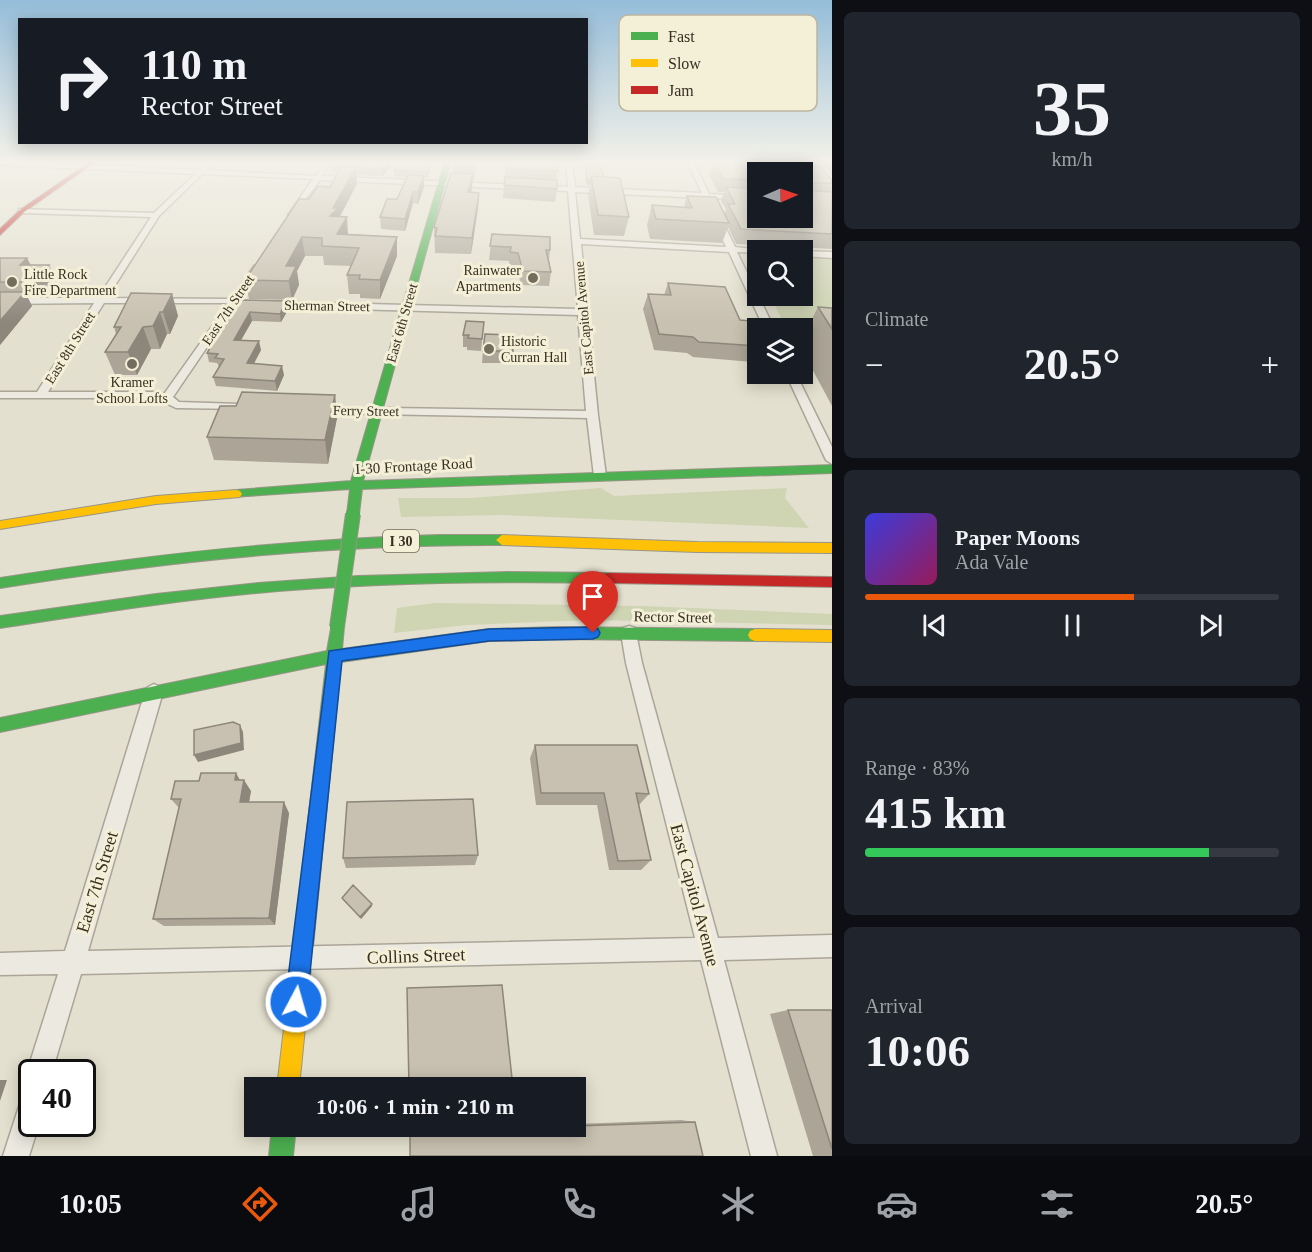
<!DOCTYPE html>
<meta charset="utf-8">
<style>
:root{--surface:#171b24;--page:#20242c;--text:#f1f3f6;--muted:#9ea1a6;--line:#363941;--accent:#ea580c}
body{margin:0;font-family:"Times New Roman",serif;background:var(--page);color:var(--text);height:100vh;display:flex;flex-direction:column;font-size:22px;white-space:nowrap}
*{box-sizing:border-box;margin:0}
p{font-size:20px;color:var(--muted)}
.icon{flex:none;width:33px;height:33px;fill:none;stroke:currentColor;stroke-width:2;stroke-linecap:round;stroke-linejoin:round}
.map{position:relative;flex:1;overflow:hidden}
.drawer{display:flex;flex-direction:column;gap:12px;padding:12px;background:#0d0f14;width:480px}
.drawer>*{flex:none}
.guide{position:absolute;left:18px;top:18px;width:570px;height:126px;border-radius:0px;box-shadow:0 3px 15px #0003;background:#171b24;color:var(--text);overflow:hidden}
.needle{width:39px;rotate:88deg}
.controls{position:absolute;left:747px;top:162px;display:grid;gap:12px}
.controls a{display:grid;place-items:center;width:66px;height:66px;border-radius:0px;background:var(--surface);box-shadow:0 3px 15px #0003;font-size:30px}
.speed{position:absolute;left:18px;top:1059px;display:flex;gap:12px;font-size:30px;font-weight:700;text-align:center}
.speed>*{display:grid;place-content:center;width:78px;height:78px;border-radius:50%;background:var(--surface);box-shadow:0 3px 15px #0003;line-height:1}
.speed .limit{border:3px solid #111;border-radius:9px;background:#fff;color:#111}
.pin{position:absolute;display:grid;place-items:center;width:51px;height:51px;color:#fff;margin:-62px -26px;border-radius:50% 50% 50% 0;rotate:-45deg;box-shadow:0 0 6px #0007}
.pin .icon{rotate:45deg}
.me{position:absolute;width:66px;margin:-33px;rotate:6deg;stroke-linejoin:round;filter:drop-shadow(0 0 4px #0008)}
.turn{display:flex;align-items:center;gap:21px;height:126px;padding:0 24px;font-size:27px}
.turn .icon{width:78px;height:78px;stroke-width:2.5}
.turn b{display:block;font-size:42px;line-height:51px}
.big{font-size:45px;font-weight:700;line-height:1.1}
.drawer .widget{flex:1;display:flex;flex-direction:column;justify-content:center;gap:9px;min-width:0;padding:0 21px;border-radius:9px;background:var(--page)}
.drawer .dial{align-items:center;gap:0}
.dial b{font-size:78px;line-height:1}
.song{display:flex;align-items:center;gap:18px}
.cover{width:72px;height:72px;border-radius:9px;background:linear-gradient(135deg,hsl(240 70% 55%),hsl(330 70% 35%))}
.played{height:6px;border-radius:3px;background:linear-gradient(90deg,var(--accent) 65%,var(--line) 65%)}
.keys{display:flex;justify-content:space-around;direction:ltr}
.heat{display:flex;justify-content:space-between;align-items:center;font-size:33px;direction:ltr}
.charge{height:9px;border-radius:4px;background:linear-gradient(90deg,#34c759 83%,var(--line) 0)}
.trip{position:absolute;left:244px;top:1077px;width:342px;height:60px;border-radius:0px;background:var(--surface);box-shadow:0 3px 15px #0003;font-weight:700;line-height:60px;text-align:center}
.dock{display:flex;height:96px;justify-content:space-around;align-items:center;background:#090b0e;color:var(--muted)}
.dock .icon{width:42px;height:42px}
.dock .current{color:var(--accent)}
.dock b{font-size:27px;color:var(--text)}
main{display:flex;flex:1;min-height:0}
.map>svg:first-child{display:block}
</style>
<main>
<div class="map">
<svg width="832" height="1156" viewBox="0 0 832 1156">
<rect width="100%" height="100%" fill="#e4e0cf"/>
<path fill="#cfd4b3" d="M803 258 832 260V322L781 318 770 296H802Z
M601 488 614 496 787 488 785 498 809 528 504 515 401 517 398 498H471Z
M435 603 643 606 832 614V625L590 620 467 625 394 633 397 608Z"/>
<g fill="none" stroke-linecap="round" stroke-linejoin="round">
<g stroke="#aaa598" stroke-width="3">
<path id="street" d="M0 161 199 170 209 161H215L206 170 316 176 326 161H332L322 176 568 187 566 161H572L575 187 702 193 687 161H693L709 194 758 196V200L711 198 735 247 762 250H758V253L737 252 774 328H764L729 252 581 244 598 415 606 476 600 480 594 476 587 418 318 413 312 410 318 407 586 411 578 315 235 306 173 397 179 402 240 404 244 405V409L176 408 156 398H0V392H37L94 303 0 304V298H98L151 217 22 213H19V209L154 213 195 174 0 165ZM202 174 313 179 288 215 292 217 320 180 568 191 578 309 239 301 261 268 257 265 254 266 231 299 107 298 159 216ZM575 192 704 198 726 247 580 239ZM104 303H225L228 304 164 394 157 392H48Z
M802 251 832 252V258L802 256Z
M786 374H796L832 447V464L826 460Z
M629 626 635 628 642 663 718 938 832 935V957L724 960 777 1156H751L701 960 81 974 52 1072H32L31 1081 27 1072 58 974 0 975V953L65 951 145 692 148 687 154 684 160 687 163 692 88 951 695 938 626 663 621 633 623 628Z
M32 1090V1124H39L29 1156H3L23 1094Z"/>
</g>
<g stroke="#999588" stroke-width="2">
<path id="fast" d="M445 161H451L363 481 832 465V473L362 489 359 514 353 518 347 514 350 489 232 497 230 494 232 491 236 490 351 481Z
M806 161H812L832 184V190Z
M439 535H502L508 540 502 545C333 544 167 561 0 588V578C146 555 291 539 439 535Z
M508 572 608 573 613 574 615 578 613 582 608 583C491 581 374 582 257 593 171 601 86 615 0 628V616L156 594 258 583 358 576Z
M337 621 342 623 344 627 342 649 489 629 557 627 755 629 760 631 762 635 760 639 755 641 557 639 489 641 341 662 321 866 319 873 312 875 305 873 303 866 326 664 0 732V718L327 651 332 623Z
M272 1126H296L293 1156H269Z"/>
</g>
<g stroke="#999588" stroke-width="2">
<path id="slow" d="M236 490 240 491 242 494 240 497 156 504 0 529V521L156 496Z
M502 535 697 542 832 543V553L697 552 502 545 496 540Z
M755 629 832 630V642L755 641 750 639 748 635 750 631Z
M312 857 319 859 321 866 299 1088H277L303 866 305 859Z"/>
</g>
<g stroke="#999588" stroke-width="2">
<path id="jam" d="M91 161H97L24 212 0 235V229L20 210Z
M608 573 832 577V587L608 583 603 582 601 578 603 574Z"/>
</g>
<use href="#street" fill="#eceae0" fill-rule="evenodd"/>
<use href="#fast" fill="#4caf50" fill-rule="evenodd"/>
<use href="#slow" fill="#ffc107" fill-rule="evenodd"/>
<use href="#jam" fill="#c62828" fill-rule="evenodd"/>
<g stroke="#999588" stroke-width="16" stroke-linecap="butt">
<path id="fast-bridge" d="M337 627 353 514"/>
</g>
<use href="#fast-bridge" stroke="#4caf50" stroke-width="14"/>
</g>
<path fill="#aca597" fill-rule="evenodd" d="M395 161 383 176 356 175 357 184 340 217 348 234 397 237V256L380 299 360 298V294H349L347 275 351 266 324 265 323 256H305L297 271 299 285 292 300 249 299 245 280 309 199 330 187 338 172 332 171V164Z
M399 161H432V163L427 178H424V187L418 204 413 203 405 231 381 229 380 217 397 199 407 177 394 176V170Z
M453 161H476L475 173 474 181 472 180 471 192 479 193 478 208 471 254 435 253 434 227 453 173Z
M506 161 558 171 556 179 557 189 555 202 503 198Z
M584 161H598L604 177 629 217 624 236 594 235 588 195 590 185H587Z
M819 161H832V176Z
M713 163 832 180V249L736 244 728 227 722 243 650 239 647 225 652 205 684 207 687 196 724 214 726 209 721 201 724 192H718L709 175ZM758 172 802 218H758Z
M492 234 550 250 549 259 551 272 549 286 521 285 517 267 509 266V261L489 260Z
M0 258H27L31 265H49L55 279 40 296H27L32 306 0 345Z
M668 283 740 320 758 339V352L753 362 693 357 687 353 654 350 643 309 648 294 664 295Z
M172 294 178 316 170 334H167L160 349H151L137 375H115L105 352 116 334 114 327Z
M242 300 288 310 281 322 252 321 241 340 261 350 254 364 284 375 277 391 216 386 213 377 219 367 217 363 209 362 207 353Z
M818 307 832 308V406L802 350V338Z
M484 322 481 351 467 350V347H463V335Z
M483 351H513L512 363H482Z
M335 395 337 418 328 464 214 460 207 437 236 406Z
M535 745 649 794 639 805 651 860 641 870H609L597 805H536L530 758Z
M236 773 240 780 251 791 249 802 289 813 275 925 164 926 153 919 179 808 171 799 199 781Z
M478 855 475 865 346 868 343 858Z
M342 898 372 906 361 919 343 900Z
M788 1010H832V1156H813L770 1014Z
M681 1120 695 1122 703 1156 410 1126H576V1124Z"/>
<path fill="#8c867b" d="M389 161H395L383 176 382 169Z
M431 161H432V163L427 178V172Z
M475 161H476L475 173 474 181Z
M356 167 357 184 338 219 330 216 333 208Z
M473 174 472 189 467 208 468 192Z
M424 176V187L418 204V192Z
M413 192V203L405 231V219Z
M479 193 478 208 471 254 472 238Z
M347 217 348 235 337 234Z
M302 237 305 256 297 271 299 285 292 300 286 266Z
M397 237V256L380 299V280Z
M27 258 33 271 20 265Z
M49 265 55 279 40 296 33 282Z
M25 292 32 306 0 345V321Z
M172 294 178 316 170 334 163 312Z
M286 301 288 310 281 322 280 314Z
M160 312 167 334 160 349 153 326Z
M250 312 252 321 236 349 234 340Z
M143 327 151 349 137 375 128 352Z
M259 341 261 350 249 372 247 363Z
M282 366 284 375 277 391 275 381Z
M335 395 337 418 328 464 325 440Z
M240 725 243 732 244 750 198 762 194 755Z
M236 773 242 785 235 780Z
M244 780 251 791 247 813 240 802Z
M284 802 289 813 275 925 269 918Z
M372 904V906L361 919 360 917Z
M0 1080H7L0 1101Z"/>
<path fill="#c8c0b0" stroke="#8c867b" stroke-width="1.5" d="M334 161H389L382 169 346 167 347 166 332 164Z
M399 161H431L427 172 394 170Z
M453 161H475V162H453Z
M506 161H558V171L505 168Z
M585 161H598L604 177 591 176 590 182H587Z
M713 163 821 167 832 180V183H808L806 190 832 192V234L741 229 728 204H735L726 187 758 189V218H802V172H758V180L723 179Z
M341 167H356L333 208H338L330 216 347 217 337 234 397 237 380 280 359 279 360 275H347L359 248 322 246V238L302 237 286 266H296L289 281 245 280 299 199H309L318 186 330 187Z
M451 173 473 174 468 192 479 193 472 238 435 236 437 228 434 227Z
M408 175 424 176 418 192H413L405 219 380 217 387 199H397Z
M591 176 620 178 629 217 598 215Z
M505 177 557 180V189L504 185Z
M687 196 716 197 729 223 656 219 652 205 692 208Z
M492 234 550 237V250H546L551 272 523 271 518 253 510 252 511 247 490 246Z
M0 258H27L20 265H49L33 282H0Z
M668 283 725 287 740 320 750 321 758 339V346L699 342 693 337 659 334 648 294 671 295Z
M0 292H25L0 321Z
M131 293 172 294 163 312H160L153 326 143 327 128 352H105L121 327H114Z
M242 300 286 301 280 314 250 312 234 340 259 341 247 363 282 366 275 381 213 377 224 359 215 358 218 354 207 353 228 318Z
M818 307 832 308V329Z
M466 321 484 322 482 339 468 338 469 335H463Z
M485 334 512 335 513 351H483Z
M242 392 335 395 325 440 207 437 220 406H236Z
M233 722 240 725 241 743 194 755V730Z
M535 745H637L649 794 636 793 651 860 618 861 604 793H541Z
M201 773H236L235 780H244L240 802H284L269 918 153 919 181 799H171L175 781H199Z
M473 799 478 855 343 858 347 802Z
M353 885 372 904 360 917 342 898Z
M502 985 513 1088H409L407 988Z
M788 1010H832V1149Z
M695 1122 703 1156H410V1126H516L517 1128Z"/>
<linearGradient id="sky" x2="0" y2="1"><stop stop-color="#95bdd9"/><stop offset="0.5" stop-color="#f3f1e9"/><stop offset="1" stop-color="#f3f1e9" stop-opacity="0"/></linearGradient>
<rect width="832" height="323" fill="url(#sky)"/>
<path fill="#1a73e8" stroke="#114b97" stroke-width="1.5" d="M593 627 598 629 600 633 598 637 593 639 489 641 342 661 307 1002 304 1010 296 1013 288 1010 285 1002 329 651 489 629Z"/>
<g fill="#746d5d" stroke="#f4efd7" stroke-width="2">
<circle cx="533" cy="278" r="6"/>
<circle cx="12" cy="282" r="6"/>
<circle cx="489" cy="349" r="6"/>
<circle cx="132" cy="364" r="6"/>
</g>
<g text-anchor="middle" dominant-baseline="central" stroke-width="6" stroke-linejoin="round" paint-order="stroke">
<g font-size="14" fill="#382f20" stroke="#f4efd7" text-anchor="start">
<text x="521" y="270" text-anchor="end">Rainwater<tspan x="521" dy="16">Apartments</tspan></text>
<text x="24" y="274">Little Rock<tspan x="24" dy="16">Fire Department</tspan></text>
<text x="501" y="341">Historic<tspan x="501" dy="16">Curran Hall</tspan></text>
<text x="132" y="382" text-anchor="middle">Kramer<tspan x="132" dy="16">School Lofts</tspan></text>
</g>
<g font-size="14" fill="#382f20" stroke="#f4efd7">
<text transform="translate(327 306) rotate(1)">Sherman Street</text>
<text transform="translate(228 310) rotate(-56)">East 7th Street</text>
<text transform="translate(584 318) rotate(-95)">East Capitol Avenue</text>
<text transform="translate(402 323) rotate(-74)">East 6th Street</text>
<text transform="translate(70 348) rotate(-58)">East 8th Street</text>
<text transform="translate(366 411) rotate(1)">Ferry Street</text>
</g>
<rect fill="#f4efd7" stroke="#706957" stroke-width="1.5" x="383" y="530" width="36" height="22" rx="4.5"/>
<g font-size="14" font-weight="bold" fill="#382f20">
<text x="401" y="541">I 30</text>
</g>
<g font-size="15" fill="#382f20" stroke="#f4efd7">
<text transform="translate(414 466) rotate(-3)">I-30 Frontage Road</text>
<text transform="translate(673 617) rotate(1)">Rector Street</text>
</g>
<g font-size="18" fill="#382f20" stroke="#f4efd7">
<text transform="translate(97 882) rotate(-73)">East 7th Street</text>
<text transform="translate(695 895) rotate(75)">East Capitol Avenue</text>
<text transform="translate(416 956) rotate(-2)">Collins Street</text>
</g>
</g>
<rect x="619" y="15" width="198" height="96" rx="9" fill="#f4efd7" stroke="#bcb5a0" stroke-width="1.5"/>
<rect x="631" y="32" width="27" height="8" fill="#4caf50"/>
<rect x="631" y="59" width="27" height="8" fill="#ffc107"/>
<rect x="631" y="86" width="27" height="8" fill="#c62828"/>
<g font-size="16" fill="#382f20">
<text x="668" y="42">Fast</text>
<text x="668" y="69">Slow</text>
<text x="668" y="96">Jam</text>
</g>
</svg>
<div class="controls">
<a><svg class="needle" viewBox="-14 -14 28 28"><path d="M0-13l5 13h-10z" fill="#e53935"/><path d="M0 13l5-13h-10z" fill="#9ea1a6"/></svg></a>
<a><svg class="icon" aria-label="search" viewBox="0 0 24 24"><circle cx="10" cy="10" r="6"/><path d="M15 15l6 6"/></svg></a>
<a><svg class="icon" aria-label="layers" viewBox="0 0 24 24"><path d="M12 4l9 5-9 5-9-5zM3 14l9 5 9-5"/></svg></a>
</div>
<div class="speed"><div class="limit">40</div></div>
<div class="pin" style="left:593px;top:633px;background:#d93025"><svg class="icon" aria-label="arrive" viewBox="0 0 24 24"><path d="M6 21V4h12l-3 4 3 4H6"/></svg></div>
<svg class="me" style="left:296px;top:1002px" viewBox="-20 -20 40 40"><circle r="17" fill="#1a73e8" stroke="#fff" stroke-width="3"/><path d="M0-11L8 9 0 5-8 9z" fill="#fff"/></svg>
<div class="trip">10:06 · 1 min · 210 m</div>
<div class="guide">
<div class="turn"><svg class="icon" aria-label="right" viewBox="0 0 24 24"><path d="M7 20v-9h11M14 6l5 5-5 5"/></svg><div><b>110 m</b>Rector Street</div></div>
</div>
</div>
<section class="drawer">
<div class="widget dial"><b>35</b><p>km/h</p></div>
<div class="widget"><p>Climate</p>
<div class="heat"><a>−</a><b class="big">20.5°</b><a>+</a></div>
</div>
<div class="widget">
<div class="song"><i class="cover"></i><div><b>Paper Moons</b><p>Ada Vale</p></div></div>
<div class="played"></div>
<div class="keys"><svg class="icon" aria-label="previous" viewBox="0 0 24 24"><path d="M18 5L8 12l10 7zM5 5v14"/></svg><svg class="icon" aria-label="pause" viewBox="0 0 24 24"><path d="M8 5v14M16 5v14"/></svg><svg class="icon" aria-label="next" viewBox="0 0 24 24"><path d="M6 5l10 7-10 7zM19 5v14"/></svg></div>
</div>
<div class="widget"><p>Range · 83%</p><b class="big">415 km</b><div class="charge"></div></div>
<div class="widget"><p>Arrival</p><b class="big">10:06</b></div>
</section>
</main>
<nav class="dock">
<b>10:05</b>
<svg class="icon current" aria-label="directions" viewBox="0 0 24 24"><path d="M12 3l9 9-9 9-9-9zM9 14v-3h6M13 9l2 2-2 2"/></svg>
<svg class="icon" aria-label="music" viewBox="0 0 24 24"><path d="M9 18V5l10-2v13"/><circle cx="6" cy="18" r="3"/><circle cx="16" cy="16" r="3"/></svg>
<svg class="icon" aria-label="phone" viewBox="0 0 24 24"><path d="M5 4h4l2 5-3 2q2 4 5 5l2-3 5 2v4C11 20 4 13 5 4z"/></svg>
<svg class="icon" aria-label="climate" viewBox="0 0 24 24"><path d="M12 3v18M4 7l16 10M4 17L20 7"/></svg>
<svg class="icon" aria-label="car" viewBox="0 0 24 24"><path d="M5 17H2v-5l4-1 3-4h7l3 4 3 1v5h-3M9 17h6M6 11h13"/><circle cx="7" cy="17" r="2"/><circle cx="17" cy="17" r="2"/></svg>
<svg class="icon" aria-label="filters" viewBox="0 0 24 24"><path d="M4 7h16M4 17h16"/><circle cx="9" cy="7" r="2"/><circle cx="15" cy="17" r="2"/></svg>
<b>20.5°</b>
</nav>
